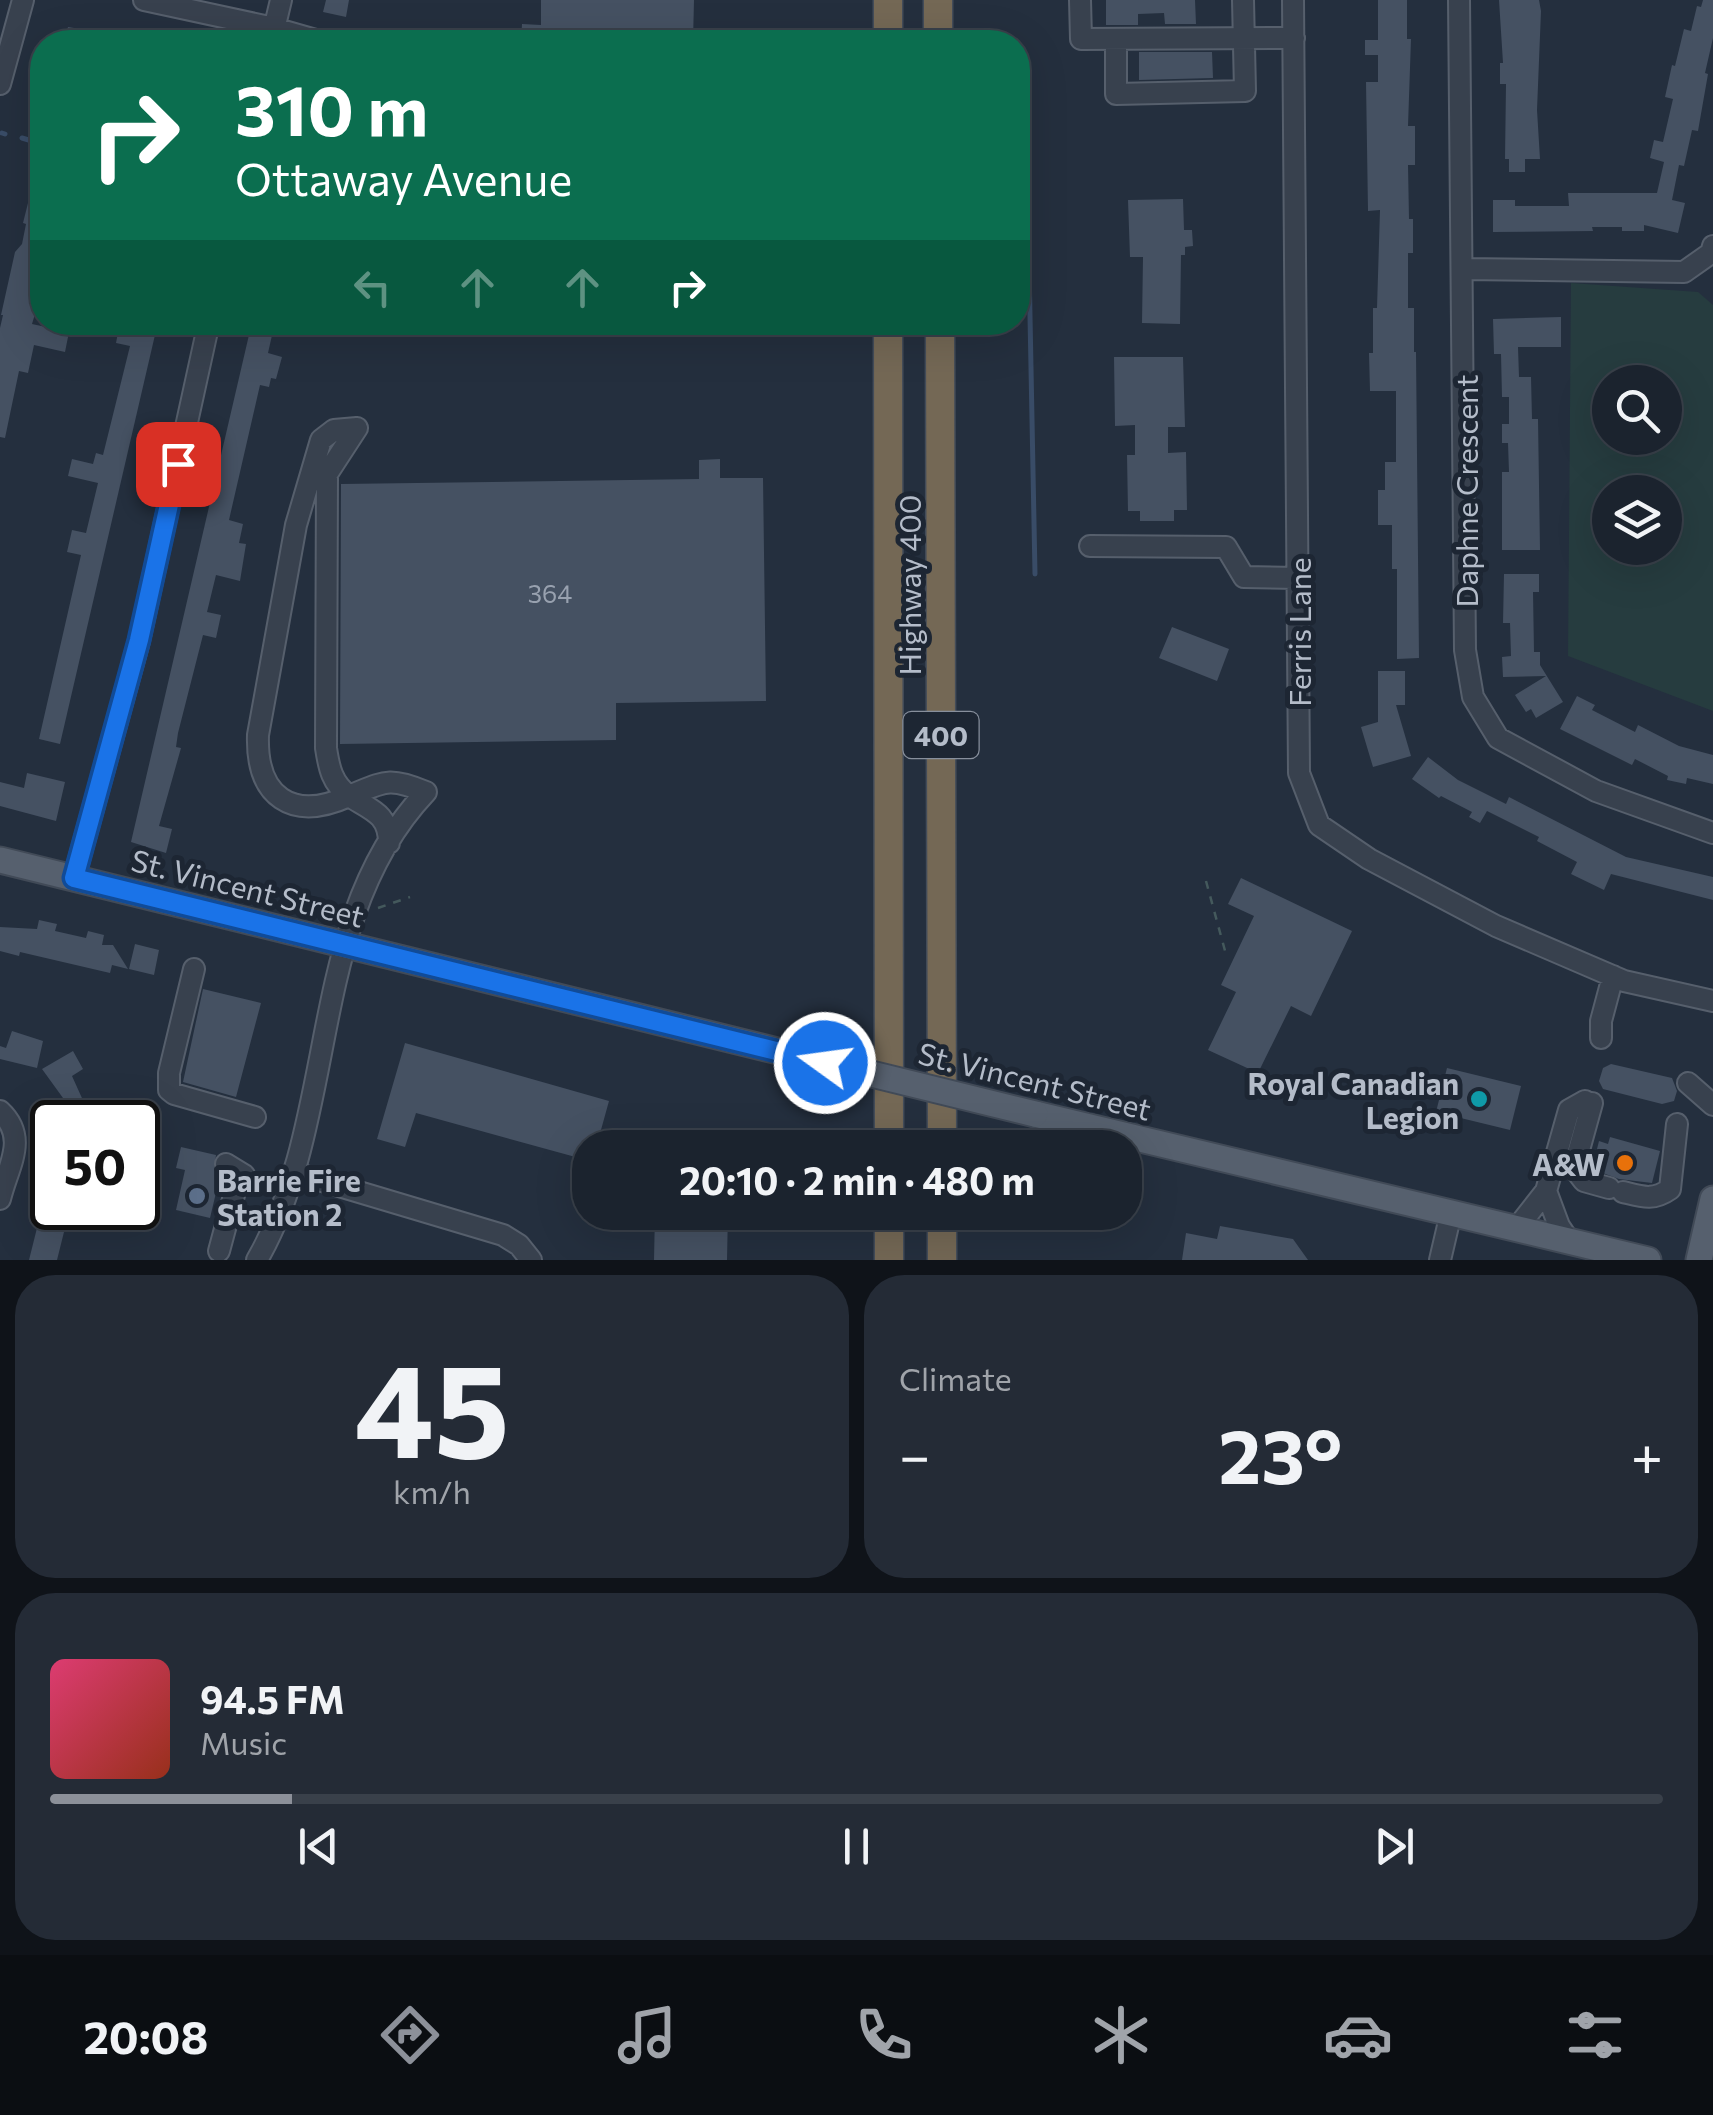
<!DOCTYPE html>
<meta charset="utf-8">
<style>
:root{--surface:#1b232e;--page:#242b36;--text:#f1f3f6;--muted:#a0a4aa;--line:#39404a;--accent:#8c9099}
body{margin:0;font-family:Commissioner,sans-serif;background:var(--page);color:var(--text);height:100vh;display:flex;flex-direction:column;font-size:38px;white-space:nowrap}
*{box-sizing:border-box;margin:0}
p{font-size:32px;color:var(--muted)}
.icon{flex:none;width:55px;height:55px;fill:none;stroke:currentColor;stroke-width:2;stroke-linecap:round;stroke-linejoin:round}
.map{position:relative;height:1260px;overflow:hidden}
.panel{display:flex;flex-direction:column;gap:15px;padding:15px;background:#0f1319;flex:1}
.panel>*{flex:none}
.hud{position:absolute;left:30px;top:30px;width:1000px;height:305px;border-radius:40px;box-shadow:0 10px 40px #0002,0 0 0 2px var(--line);background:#0b6e4f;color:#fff;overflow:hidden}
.tools{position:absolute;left:1592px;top:365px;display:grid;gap:20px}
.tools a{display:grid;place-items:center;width:90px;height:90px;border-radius:50%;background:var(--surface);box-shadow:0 10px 40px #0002,0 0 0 2px var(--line);font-size:50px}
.speed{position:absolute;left:30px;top:1100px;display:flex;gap:20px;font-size:50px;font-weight:700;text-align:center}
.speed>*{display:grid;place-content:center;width:130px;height:130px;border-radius:50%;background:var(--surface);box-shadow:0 10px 40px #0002,0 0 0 2px var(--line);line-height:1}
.speed .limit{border:5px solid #111;border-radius:15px;background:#fff;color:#111}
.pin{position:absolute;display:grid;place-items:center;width:85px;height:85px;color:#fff;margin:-42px;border-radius:20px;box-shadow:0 5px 15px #0006}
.me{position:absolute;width:110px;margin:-55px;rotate:284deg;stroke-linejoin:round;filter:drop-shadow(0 0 8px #0008)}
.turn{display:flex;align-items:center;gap:35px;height:210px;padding:0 40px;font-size:45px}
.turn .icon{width:130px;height:130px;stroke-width:2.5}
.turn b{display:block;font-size:70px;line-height:85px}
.lanes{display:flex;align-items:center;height:95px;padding:0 40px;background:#0003;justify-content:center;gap:50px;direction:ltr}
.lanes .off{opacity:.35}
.big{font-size:75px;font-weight:700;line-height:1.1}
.panel .tile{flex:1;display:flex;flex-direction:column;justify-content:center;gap:15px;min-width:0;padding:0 35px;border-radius:40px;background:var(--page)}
.panel .dial{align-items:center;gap:0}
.dial b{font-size:130px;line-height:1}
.song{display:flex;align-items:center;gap:30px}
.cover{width:120px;height:120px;border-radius:15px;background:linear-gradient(135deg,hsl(340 70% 55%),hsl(10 70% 35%))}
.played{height:10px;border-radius:5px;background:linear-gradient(90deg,var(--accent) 15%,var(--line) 15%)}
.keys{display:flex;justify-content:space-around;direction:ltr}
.heat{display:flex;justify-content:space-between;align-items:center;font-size:55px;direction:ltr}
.panel .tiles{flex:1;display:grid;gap:15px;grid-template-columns:1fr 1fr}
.tile:last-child{grid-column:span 2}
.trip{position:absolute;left:572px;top:1130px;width:570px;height:100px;border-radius:40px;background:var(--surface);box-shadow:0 10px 40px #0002,0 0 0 2px var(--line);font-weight:700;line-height:100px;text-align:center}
.tabs{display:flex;height:160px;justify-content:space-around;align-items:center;background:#0b0e12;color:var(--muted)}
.tabs .icon{width:70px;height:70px}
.tabs .active{color:var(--accent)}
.tabs b{font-size:45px;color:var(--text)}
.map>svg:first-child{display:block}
</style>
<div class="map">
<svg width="1713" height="1260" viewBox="0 0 1713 1260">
<rect width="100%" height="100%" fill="#242f3e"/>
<path fill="#263c3f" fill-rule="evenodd" d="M1571 283 1698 292 1713 305V711L1568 656ZM1610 382H1665V438H1610ZM1610 492H1665V548H1610Z"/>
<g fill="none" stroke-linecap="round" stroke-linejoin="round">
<path stroke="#394c67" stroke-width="5" d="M2 133 5 134
M22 138 42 144
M1018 213H1028L1035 574"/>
</g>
<path fill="#455162" d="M326 0H349L346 17 323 12Z
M541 0H694L693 42H521L522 24 541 25Z
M1106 0H1195L1196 24H1165L1164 13 1138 14V25H1106Z
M1378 0H1407V39H1411L1408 126H1415V165H1408L1409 219H1413V253H1408V308H1414V352H1416L1419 658 1397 659V569H1392V525H1378V490H1385V462H1396V391H1370L1369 353H1373V308H1377L1380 210 1368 211 1366 82H1378V55H1365V40H1378Z
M1499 0H1539L1541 11 1537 110 1540 159H1525V172H1509V159H1505L1506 84H1500V63H1503Z
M1703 0H1713V38L1705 73 1708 74 1698 131 1692 130 1684 166 1679 165 1672 200 1685 203 1678 233 1644 225V231H1622V227H1592L1593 231 1493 232V200H1515V206H1569L1568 193H1657L1664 162 1650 158 1654 140 1663 142 1673 99 1665 97 1672 65 1675 66 1684 29 1691 31 1697 6 1701 7Z
M68 27 129 37V42H64Z
M1139 52H1212L1213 78 1139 80Z
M38 163 42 164V248L29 302 38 304 32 324 69 332 65 352 34 345 28 373 19 371 5 438 0 437V328L3 315H1L15 252 22 244 26 224 23 223Z
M1183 199 1184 230H1192L1193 246 1185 247V255H1181L1180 324 1142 323 1143 257H1130L1128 200Z
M1561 317V347H1518L1519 377H1531L1532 419H1538L1540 550H1502V472H1509L1508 443H1502V424H1509V397H1502L1501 354H1494L1493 319Z
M120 322H158L60 744 39 739 81 555 67 552 72 530 86 533 98 483 68 476 72 459 93 464 96 453 103 455 130 346 116 343Z
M252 322H275L268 353 282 357 276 379 271 378 269 387 260 385 229 520 243 524 239 543 246 544 240 581 216 575 207 612 221 615 216 638 203 635 178 733 176 747 181 748 159 826 172 829 166 853 131 842Z
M1114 357H1183L1185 427H1168V453L1186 452 1187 510H1174V521H1140V511H1128L1127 455H1135V425L1115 426Z
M720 459V478H763L766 701 616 703V740L340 744 341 484 699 479V460Z
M1504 574H1539V592H1533L1534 652H1540V665L1563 702 1536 718 1531 709 1526 712 1515 695 1546 676 1503 677 1502 657 1511 656 1510 623H1503Z
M1172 627 1229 649 1217 681 1159 658Z
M1378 671H1405V705H1396L1411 756 1373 767 1361 727 1378 722Z
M1577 696 1595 705 1592 710 1635 732 1638 725 1679 746 1713 755V784L1687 778 1686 784 1667 780 1668 776 1635 759 1632 765 1560 729Z
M1428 757 1458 780 1506 804 1509 797 1626 857 1713 877V900L1611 874 1604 890 1571 874 1577 862 1537 841 1539 837 1487 811 1480 823 1469 817 1472 812 1441 796 1439 798 1412 779Z
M27 773 65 782 56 821 0 806V782L24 788Z
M1241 878 1352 931 1311 1016 1291 1006 1258 1073 1208 1050 1236 992 1221 985 1254 916 1228 904Z
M39 920 57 924 55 931 86 938 88 931 104 935 102 945H113L128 969 112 965 110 973 20 952 19 956 0 951V927L37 929Z
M135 944 159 950 154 975 129 969Z
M203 989 261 1003 236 1097 183 1082Z
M12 1031 43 1041 37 1068 0 1059V1046L6 1048Z
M405 1043 609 1101 596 1148H590V1161L416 1113 405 1147 377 1139Z
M73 1051 83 1069 72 1076 86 1107 103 1102 109 1122H70L63 1098 42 1069Z
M1611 1064 1672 1078 1677 1091 1674 1101 1662 1104 1603 1089 1599 1081 1603 1068Z
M1447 1068 1521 1086 1510 1130 1436 1112Z
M1610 1137 1660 1151 1652 1183 1619 1179 1592 1169 1599 1141 1608 1144Z
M181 1147 216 1155 214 1170 223 1178 219 1180 210 1218 176 1210 185 1170 176 1168Z
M42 1208H70L57 1260H29Z
M655 1212H728L727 1260H654Z
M1220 1226 1293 1239 1308 1260H1182L1186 1233 1217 1239Z"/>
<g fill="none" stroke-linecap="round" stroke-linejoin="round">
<g stroke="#565f6c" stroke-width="24">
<path id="minor" d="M144 0 274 28 323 42
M1080 0 1081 39 1294 38
M1293 0 1299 773 1319 825 1369 859 1496 926 1624 981 1713 1001
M1459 0 1465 650 1473 697 1498 738 1596 791 1713 833
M1116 39V94L1245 91 1243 0
M271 42 281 0
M0 84 23 0
M1464 269 1684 272 1711 253 1713 246
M357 428 334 430 321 440 296 525 258 735C256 797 292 822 349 796 371 810 389 814 389 843
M1090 546 1226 547 1244 577 1297 578
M74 878 139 641 209 322
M194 969 169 1073V1090L174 1094 255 1117
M1601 1038V1021L1613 976
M1688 1083 1713 1105
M1592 1103 1574 1168 1584 1181 1609 1188
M0 1111C29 1138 8 1166 0 1199
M292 1172 503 1235 519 1245 531 1260
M1546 1191 1559 1226 1569 1241
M1623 1192C1643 1197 1653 1201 1670 1189L1677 1124
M1517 1228 1546 1191 1569 1110 1585 1101
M219 1251 237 1184 244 1175 226 1164
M257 1260C341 1114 305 920 426 792 388 776 384 782 349 796 332 783 329 768 326 748L327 474 357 428
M1440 1260 1451 1213"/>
</g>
<g stroke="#414a57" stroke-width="29">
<path id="major" d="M0 860 790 1054
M1035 1114 1648 1260
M1699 1260 1713 1199"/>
</g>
<g stroke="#434c59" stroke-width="31">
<path id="highway" d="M888 0V42
M938 0V42
M888 322 889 1148
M940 322 942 1148
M889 1212V1260
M942 1212V1260"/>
</g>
<path stroke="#44595c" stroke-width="2.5" stroke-dasharray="8 8" stroke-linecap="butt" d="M1206 881 1227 958
M378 908 410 897"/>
<use href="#minor" stroke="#38414e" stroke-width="20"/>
<use href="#major" stroke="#56606e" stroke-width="25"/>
<use href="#highway" stroke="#746855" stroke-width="28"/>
<g stroke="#414a57" stroke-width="29" stroke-linecap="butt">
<path id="major-bridge" d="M790 1054 1035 1114"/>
</g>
<use href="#major-bridge" stroke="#56606e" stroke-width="25"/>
</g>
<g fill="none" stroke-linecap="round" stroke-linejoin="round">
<g stroke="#114b97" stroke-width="25">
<path id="route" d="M178 464 139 640 74 878 825 1063"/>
</g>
<use href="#route" stroke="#1a73e8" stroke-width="18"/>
</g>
<circle fill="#0f9aa8" stroke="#1d2633" stroke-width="4" cx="1479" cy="1099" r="10"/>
<circle fill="#e8710a" stroke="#1d2633" stroke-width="4" cx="1625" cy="1163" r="10"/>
<circle fill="#5c6f8a" stroke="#1d2633" stroke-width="4" cx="197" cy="1196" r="10"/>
<g text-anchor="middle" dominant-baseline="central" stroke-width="10" stroke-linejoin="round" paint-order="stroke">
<g font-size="25" fill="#98a1af">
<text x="550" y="593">364</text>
</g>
<rect fill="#1d2633" stroke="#878f9c" stroke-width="2.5" x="903.5" y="712" width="75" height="46" rx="8"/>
<g font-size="28" font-weight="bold" fill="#b4bcc9">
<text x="941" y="735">400</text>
</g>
<g font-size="30" fill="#b4bcc9" stroke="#1d2633">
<text transform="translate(1465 491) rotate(-90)">Daphne Crescent</text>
<text transform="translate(908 585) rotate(-90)">Highway 400</text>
<text transform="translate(1298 632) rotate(-90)">Ferris Lane</text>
<text transform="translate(248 887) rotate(14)">St. Vincent Street</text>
<text transform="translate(1035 1080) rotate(14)">St. Vincent Street</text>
</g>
<g font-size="30" font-weight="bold" fill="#b4bcc9" stroke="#1d2633" text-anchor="end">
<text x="1459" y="1082">Royal Canadian<tspan x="1459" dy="34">Legion</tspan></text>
<text x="1605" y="1163">A&amp;W</text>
<text x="217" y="1179" text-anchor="start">Barrie Fire<tspan x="217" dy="34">Station 2</tspan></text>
</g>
</g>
</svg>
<div class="tools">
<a><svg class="icon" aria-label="search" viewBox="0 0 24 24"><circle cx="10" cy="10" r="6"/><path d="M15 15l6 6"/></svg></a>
<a><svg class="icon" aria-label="layers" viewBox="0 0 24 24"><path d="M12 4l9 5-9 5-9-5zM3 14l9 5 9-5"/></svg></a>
</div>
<div class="speed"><div class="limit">50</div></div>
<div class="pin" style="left:178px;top:464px;background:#d93025"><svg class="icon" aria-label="arrive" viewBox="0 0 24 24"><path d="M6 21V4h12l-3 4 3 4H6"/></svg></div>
<svg class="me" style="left:825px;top:1063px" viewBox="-20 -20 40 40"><circle r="17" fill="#1a73e8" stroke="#fff" stroke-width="3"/><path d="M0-11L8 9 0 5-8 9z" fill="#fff"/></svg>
<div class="trip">20:10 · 2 min · 480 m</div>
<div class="hud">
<div class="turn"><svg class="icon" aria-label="right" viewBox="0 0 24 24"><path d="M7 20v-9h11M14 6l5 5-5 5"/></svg><div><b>310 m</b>Ottaway Avenue</div></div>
<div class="lanes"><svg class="icon off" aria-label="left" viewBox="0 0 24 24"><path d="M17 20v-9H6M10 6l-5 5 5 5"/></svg><svg class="icon off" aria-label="ahead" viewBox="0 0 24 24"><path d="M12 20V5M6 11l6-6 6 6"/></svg><svg class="icon off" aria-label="ahead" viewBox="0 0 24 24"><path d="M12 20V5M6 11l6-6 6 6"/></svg><svg class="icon" aria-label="right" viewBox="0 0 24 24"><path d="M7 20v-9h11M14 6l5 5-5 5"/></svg></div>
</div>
</div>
<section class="panel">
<div class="tiles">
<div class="tile dial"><b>45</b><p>km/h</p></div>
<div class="tile"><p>Climate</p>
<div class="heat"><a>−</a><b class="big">23°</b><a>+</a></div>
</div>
<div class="tile">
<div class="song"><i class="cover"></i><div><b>94.5 FM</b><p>Music</p></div></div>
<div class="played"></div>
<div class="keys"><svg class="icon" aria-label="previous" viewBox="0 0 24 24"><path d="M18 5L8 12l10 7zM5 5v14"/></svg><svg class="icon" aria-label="pause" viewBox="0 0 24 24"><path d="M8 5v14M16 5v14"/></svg><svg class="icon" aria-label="next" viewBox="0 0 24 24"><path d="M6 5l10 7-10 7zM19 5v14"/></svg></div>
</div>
</div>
</section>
<nav class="tabs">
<b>20:08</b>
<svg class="icon active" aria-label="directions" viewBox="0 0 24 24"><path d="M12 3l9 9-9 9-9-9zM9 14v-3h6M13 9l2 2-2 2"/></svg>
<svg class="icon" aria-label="music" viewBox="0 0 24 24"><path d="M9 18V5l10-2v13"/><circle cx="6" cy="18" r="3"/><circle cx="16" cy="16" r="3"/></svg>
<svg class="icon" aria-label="phone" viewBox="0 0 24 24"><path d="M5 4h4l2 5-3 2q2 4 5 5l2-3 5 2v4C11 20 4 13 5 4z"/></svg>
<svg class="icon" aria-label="climate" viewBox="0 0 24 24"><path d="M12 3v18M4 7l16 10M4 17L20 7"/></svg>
<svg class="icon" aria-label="car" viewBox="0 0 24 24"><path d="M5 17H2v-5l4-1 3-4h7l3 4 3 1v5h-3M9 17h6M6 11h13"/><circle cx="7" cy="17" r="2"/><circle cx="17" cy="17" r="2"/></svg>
<svg class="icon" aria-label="filters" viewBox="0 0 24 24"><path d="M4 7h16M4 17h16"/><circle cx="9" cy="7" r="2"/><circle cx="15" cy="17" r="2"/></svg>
</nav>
